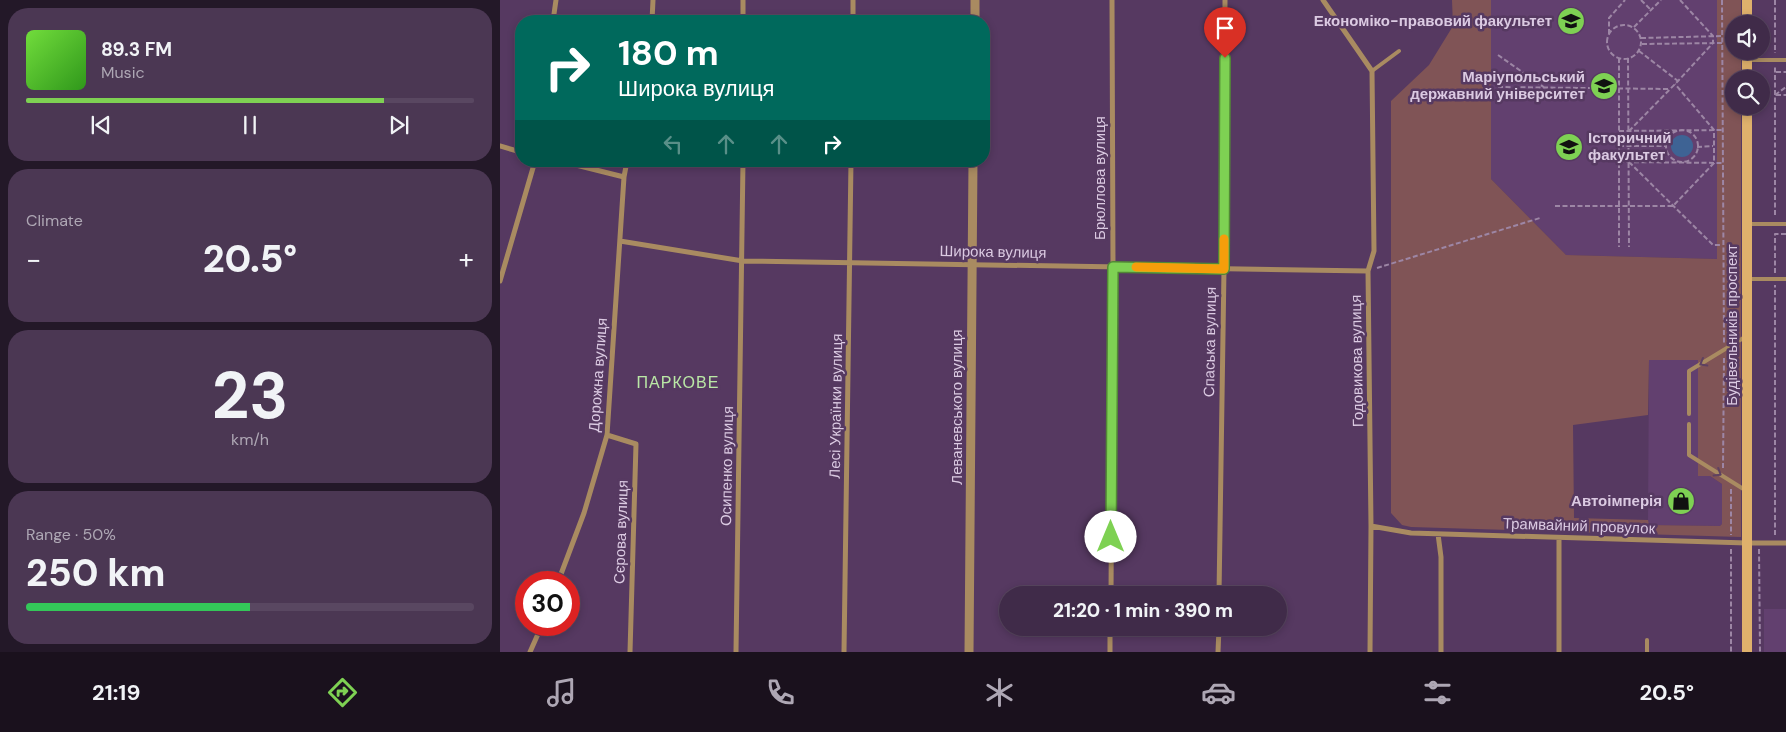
<!DOCTYPE html>
<meta charset="utf-8">
<style>
:root{--surface:#402b49;--page:#4b3753;--text:#f1f3f6;--muted:#aea7b4;--line:#594761;--accent:#7ed153}
body{margin:0;font-family:"DM Sans",sans-serif;background:var(--page);color:var(--text);height:100vh;display:flex;flex-direction:column;font-size:19px;white-space:nowrap}
*{box-sizing:border-box;margin:0}
p{font-size:16px;color:var(--muted)}
.icon{flex:none;width:28px;height:28px;fill:none;stroke:currentColor;stroke-width:2;stroke-linecap:round;stroke-linejoin:round}
.map{position:relative;flex:1;overflow:hidden}
.drawer{display:flex;flex-direction:column;gap:8px;padding:8px;background:#231828;width:500px}
.drawer>*{flex:none}
.hud{position:absolute;left:15px;top:15px;width:475px;height:152px;border-radius:20px;box-shadow:0 2px 8px #0003,0 0 0 1px var(--line);background:#00695c;color:#fff;overflow:hidden}
.controls{position:absolute;left:1225px;top:15px;display:grid;gap:10px}
.controls a{display:grid;place-items:center;width:45px;height:45px;border-radius:50%;background:var(--surface);box-shadow:0 2px 8px #0003,0 0 0 1px var(--line);font-size:25px}
.speed{position:absolute;left:15px;top:571px;display:flex;gap:10px;font-size:25px;font-weight:700;text-align:center}
.speed>*{display:grid;place-content:center;width:65px;height:65px;border-radius:50%;background:var(--surface);box-shadow:0 2px 8px #0003,0 0 0 1px var(--line);line-height:1}
.speed .limit{border:8px solid #d22;background:#fff;color:#111}
.pin{position:absolute;display:grid;place-items:center;width:42px;height:42px;color:#fff;margin:-51px -21px;border-radius:50% 50% 50% 0;rotate:-45deg;box-shadow:0 0 5px #0007}
.pin .icon{rotate:45deg}
.me{position:absolute;width:55px;margin:-28px;rotate:0deg;stroke-linejoin:round;filter:drop-shadow(0 0 4px #0008)}
.turn{display:flex;align-items:center;gap:18px;height:105px;padding:0 20px;font-size:22px}
.turn .icon{width:65px;height:65px;stroke-width:2.5}
.turn b{display:block;font-size:35px;line-height:42px}
.lanes{display:flex;align-items:center;height:48px;padding:0 20px;background:#0003;justify-content:center;gap:25px;direction:ltr}
.lanes .off{opacity:.35}
.big{font-size:38px;font-weight:800;line-height:1.1}
.drawer .tile{flex:1;display:flex;flex-direction:column;justify-content:center;gap:8px;min-width:0;padding:0 18px;border-radius:20px;background:var(--page)}
.drawer .dial{align-items:center;gap:0}
.dial b{font-size:65px;line-height:1}
.song{display:flex;align-items:center;gap:15px}
.cover{width:60px;height:60px;border-radius:8px;background:linear-gradient(135deg,hsl(100 70% 55%),hsl(110 70% 35%))}
.played{height:5px;border-radius:2px;background:linear-gradient(90deg,var(--accent) 80%,var(--line) 80%)}
.keys{display:flex;justify-content:space-around;direction:ltr}
.heat{display:flex;justify-content:space-between;align-items:center;font-size:28px;direction:ltr}
.charge{height:8px;border-radius:4px;background:linear-gradient(90deg,#34c759 50%,var(--line) 0)}
.trip{position:absolute;left:499px;top:586px;width:288px;height:50px;border-radius:25px;background:var(--surface);box-shadow:0 2px 8px #0003,0 0 0 1px var(--line);font-weight:800;line-height:50px;text-align:center}
.tab-bar{display:flex;height:80px;justify-content:space-around;align-items:center;background:#1a111d;color:var(--muted)}
.tab-bar .icon{width:35px;height:35px}
.tab-bar .on{color:var(--accent)}
.tab-bar b{font-size:22px;color:var(--text)}
main{display:flex;flex:1;min-height:0}
.map>svg:first-child{display:block}
</style>
<main>
<section class="drawer">
<div class="tile">
<div class="song"><i class="cover"></i><div><b>89.3 FM</b><p>Music</p></div></div>
<div class="played"></div>
<div class="keys"><svg class="icon" aria-label="previous" viewBox="0 0 24 24"><path d="M18 5L8 12l10 7zM5 5v14"/></svg><svg class="icon" aria-label="pause" viewBox="0 0 24 24"><path d="M8 5v14M16 5v14"/></svg><svg class="icon" aria-label="next" viewBox="0 0 24 24"><path d="M6 5l10 7-10 7zM19 5v14"/></svg></div>
</div>
<div class="tile"><p>Climate</p>
<div class="heat"><a>−</a><b class="big">20.5°</b><a>+</a></div>
</div>
<div class="tile dial"><b>23</b><p>km/h</p></div>
<div class="tile"><p>Range · 50%</p><b class="big">250 km</b><div class="charge"></div></div>
</section>
<div class="map">
<svg width="1286" height="652" viewBox="0 0 1286 652">
<rect width="100%" height="100%" fill="#563961"/>
<path fill="#62406f" d="M991 0H1217V259L1066 255 991 179Z
M1149 360H1198V476H1210L1222 484V524L1220 526 1148 525Z
M1264 609H1286V652H1264Z"/>
<path fill="#805456" fill-rule="evenodd" d="M952 0H991V179L1066 255 1217 259V0H1241V24H1234V51H1241V79H1234V106H1241V537L911 527 902 525 891 513V101L929 65 953 26ZM1149 360H1198V476H1210L1222 484V524L1220 526 1149 525 1148 520 1074 518 1073 425 1148 415Z"/>
<path fill="#3e6394" d="M1171 146a11 11 0 1 1 22 0a11 11 0 1 1-22 0Z"/>
<g fill="none" stroke-linecap="round" stroke-linejoin="round">
<path stroke="#9d86a5" stroke-width="2" stroke-dasharray="5 2.5" stroke-linecap="butt" d="M1141 0 1151 10
M1222 0 1224 343
M1275 0V53
M1107 42a17 17 0 1 1 34 0a17 17 0 1 1-34 0Z
M1134 27 1161 0
M1109 34V18L1125 0
M1141 38 1222 36
M1142 44 1222 43
M1139 51 1178 81
M998 55 1045 88
M1119 58V247
M1128 58 1129 247
M1276 72H1286
M998 87 1170 89
M1275 95 1286 87
M1276 95H1286
M1166 146a16 16 0 1 1 32 0a16 16 0 1 1-32 0Z
M1119 131 1223 130
M1129 131 1178 81 1213 43V36L1180 0
M1119 146H1166
M1197 147 1213 146
M1119 162 1223 163
M1129 162 1213 245H1222
M1055 206H1173L1214 163V130L1175 84
M1275 215V67
M877 268 1040 218
M1275 273V234H1286
M1223 468 1224 357
M1231 489V535
M1275 535V285
M1231 549V652
M1259 549 1260 652"/>
<path stroke="#a98b61" stroke-width="4" d="M1248 60H1286
M872 71 899 51
M1248 224H1286
M1249 279H1286
M1189 414V371L1245 337
M1189 424V455L1245 490
M1147 640V652"/>
<path stroke="#a98b61" stroke-width="5" d="M823 0 872 71 874 251 868 271 871 526 870 652
M53 21 56 0
M152 21 153 0
M243 21V0
M353 21V0
M0 146 21 152
M60 161 124 177
M120 241 243 261 868 271
M0 281 35 161
M107 435 136 444 130 652
M871 526 911 533 1247 543H1286
M938 534 941 557V652
M1059 538V652
M58 582 84 513 107 435 124 177 127 161
M611 595 613 267 612 0
M719 595 724 269 725 0
M30 652 42 625
M236 652 243 161
M344 652 351 161
M610 652V628
M718 652 719 628"/>
<path stroke="#a98b61" stroke-width="9" d="M475 21V0
M469 652 473 161"/>
<path stroke="#dfb16c" stroke-width="10" d="M1247 0V24
M1247 79V51
M1247 106V652"/>
</g>
<defs><path id="oneway-chevron" d="M-2-3.5L2.5 0L-2 3.5" fill="none" stroke-width="1.6" stroke-linecap="round" stroke-linejoin="round" transform="scale(1.25)"/></defs>
<g stroke="#5e4161">
<use href="#oneway-chevron" transform="translate(1203 363) rotate(150)"/>
<use href="#oneway-chevron" transform="translate(1218 473) rotate(32)"/>
</g>
<g fill="none" stroke-linecap="round" stroke-linejoin="round">
<g stroke="#528836" stroke-width="12">
<path id="route" d="M611 537 613 267 724 269 725 58"/>
</g>
<use href="#route" stroke="#7ed153" stroke-width="9"/>
<path stroke="#f59e0b" stroke-width="9" d="M636 267 724 269V239"/>
</g>
<defs>
<g id="university-disc" transform="scale(1.4375)"><circle r="9.5" fill="#7ed153" stroke="#563961"/><path d="M0-5L7-2L0 1L-7-2ZM-4 1L0 2.5L4 1V4Q0 6-4 4Z" fill="#111"/></g>
<g id="shop-disc" transform="scale(1.4375)"><circle r="9.5" fill="#7ed153" stroke="#563961"/><path d="M-5-2.5h2.3a2.7 3.5 0 0 1 5.4 0H5L5.5 6h-11ZM-1.5-2.5h3a1.5 2.3 0 0 0-3 0Z" fill="#111"/></g>
</defs>
<g fill-rule="evenodd">
<use href="#university-disc" x="1071" y="21"/>
<use href="#university-disc" x="1104" y="86"/>
<use href="#university-disc" x="1069" y="147"/>
<use href="#shop-disc" x="1181" y="501"/>
</g>
<g text-anchor="middle" dominant-baseline="central" stroke-width="5" stroke-linejoin="round" paint-order="stroke">
<g font-size="15" font-weight="bold" fill="#dbcae2" stroke="#563961" text-anchor="end">
<text x="1052" y="21">Економіко-правовий факультет</text>
<text x="1085" y="77">Маріупольський<tspan x="1085" dy="17">державний університет</tspan></text>
<text x="1088" y="138" text-anchor="start">Історичний<tspan x="1088" dy="17">факультет</tspan></text>
<text x="1162" y="501">Автоімперія</text>
</g>
<g font-size="15" fill="#dbcae2" stroke="#563961">
<text transform="translate(600 178) rotate(-90)">Брюллова вулиця</text>
<text transform="translate(493 252) rotate(1)">Широка вулиця</text>
<text transform="translate(1232 325) rotate(-90)">Будівельників проспект</text>
<text transform="translate(710 342) rotate(-89)">Спаська вулиця</text>
<text transform="translate(857 361) rotate(-91)">Годовикова вулиця</text>
<text transform="translate(98 375) rotate(-86)">Дорожна вулиця</text>
<text transform="translate(336 406) rotate(-89)">Лесі Українки вулиця</text>
<text transform="translate(457 407) rotate(-90)">Леваневського вулиця</text>
<text transform="translate(227 466) rotate(-89)">Осипенко вулиця</text>
<text transform="translate(1079 526) rotate(2)">Трамвайний провулок</text>
<text transform="translate(121 532) rotate(-88)">Сєрова вулиця</text>
</g>
<g font-size="16" letter-spacing="1" fill="#bae8a6" stroke="#563961">
<text x="178" y="382">ПАРКОВЕ</text>
</g>
</g>
</svg>
<div class="controls">
<a><svg class="icon" aria-label="sound" viewBox="0 0 24 24"><path d="M4 9h4l5-4v14l-5-4H4zM17 9q2 3 0 6"/></svg></a>
<a><svg class="icon" aria-label="search" viewBox="0 0 24 24"><circle cx="10" cy="10" r="6"/><path d="M15 15l6 6"/></svg></a>
</div>
<div class="speed"><div class="limit">30</div></div>
<div class="pin" style="left:725px;top:58px;background:#d93025"><svg class="icon" aria-label="arrive" viewBox="0 0 24 24"><path d="M6 21V4h12l-3 4 3 4H6"/></svg></div>
<svg class="me" style="left:611px;top:537px" viewBox="-20 -20 40 40"><circle r="19" fill="#fff"/><path d="M0-13L10 11 0 6-10 11z" fill="#7ed153"/></svg>
<div class="trip">21:20 · 1 min · 390 m</div>
<div class="hud">
<div class="turn"><svg class="icon" aria-label="right" viewBox="0 0 24 24"><path d="M7 20v-9h11M14 6l5 5-5 5"/></svg><div><b>180 m</b>Широка вулиця</div></div>
<div class="lanes"><svg class="icon off" aria-label="left" viewBox="0 0 24 24"><path d="M17 20v-9H6M10 6l-5 5 5 5"/></svg><svg class="icon off" aria-label="ahead" viewBox="0 0 24 24"><path d="M12 20V5M6 11l6-6 6 6"/></svg><svg class="icon off" aria-label="ahead" viewBox="0 0 24 24"><path d="M12 20V5M6 11l6-6 6 6"/></svg><svg class="icon" aria-label="right" viewBox="0 0 24 24"><path d="M7 20v-9h11M14 6l5 5-5 5"/></svg></div>
</div>
</div>
</main>
<nav class="tab-bar">
<b>21:19</b>
<svg class="icon on" aria-label="directions" viewBox="0 0 24 24"><path d="M12 3l9 9-9 9-9-9zM9 14v-3h6M13 9l2 2-2 2"/></svg>
<svg class="icon" aria-label="music" viewBox="0 0 24 24"><path d="M9 18V5l10-2v13"/><circle cx="6" cy="18" r="3"/><circle cx="16" cy="16" r="3"/></svg>
<svg class="icon" aria-label="phone" viewBox="0 0 24 24"><path d="M5 4h4l2 5-3 2q2 4 5 5l2-3 5 2v4C11 20 4 13 5 4z"/></svg>
<svg class="icon" aria-label="climate" viewBox="0 0 24 24"><path d="M12 3v18M4 7l16 10M4 17L20 7"/></svg>
<svg class="icon" aria-label="car" viewBox="0 0 24 24"><path d="M5 17H2v-5l4-1 3-4h7l3 4 3 1v5h-3M9 17h6M6 11h13"/><circle cx="7" cy="17" r="2"/><circle cx="17" cy="17" r="2"/></svg>
<svg class="icon" aria-label="filters" viewBox="0 0 24 24"><path d="M4 7h16M4 17h16"/><circle cx="9" cy="7" r="2"/><circle cx="15" cy="17" r="2"/></svg>
<b>20.5°</b>
</nav>
